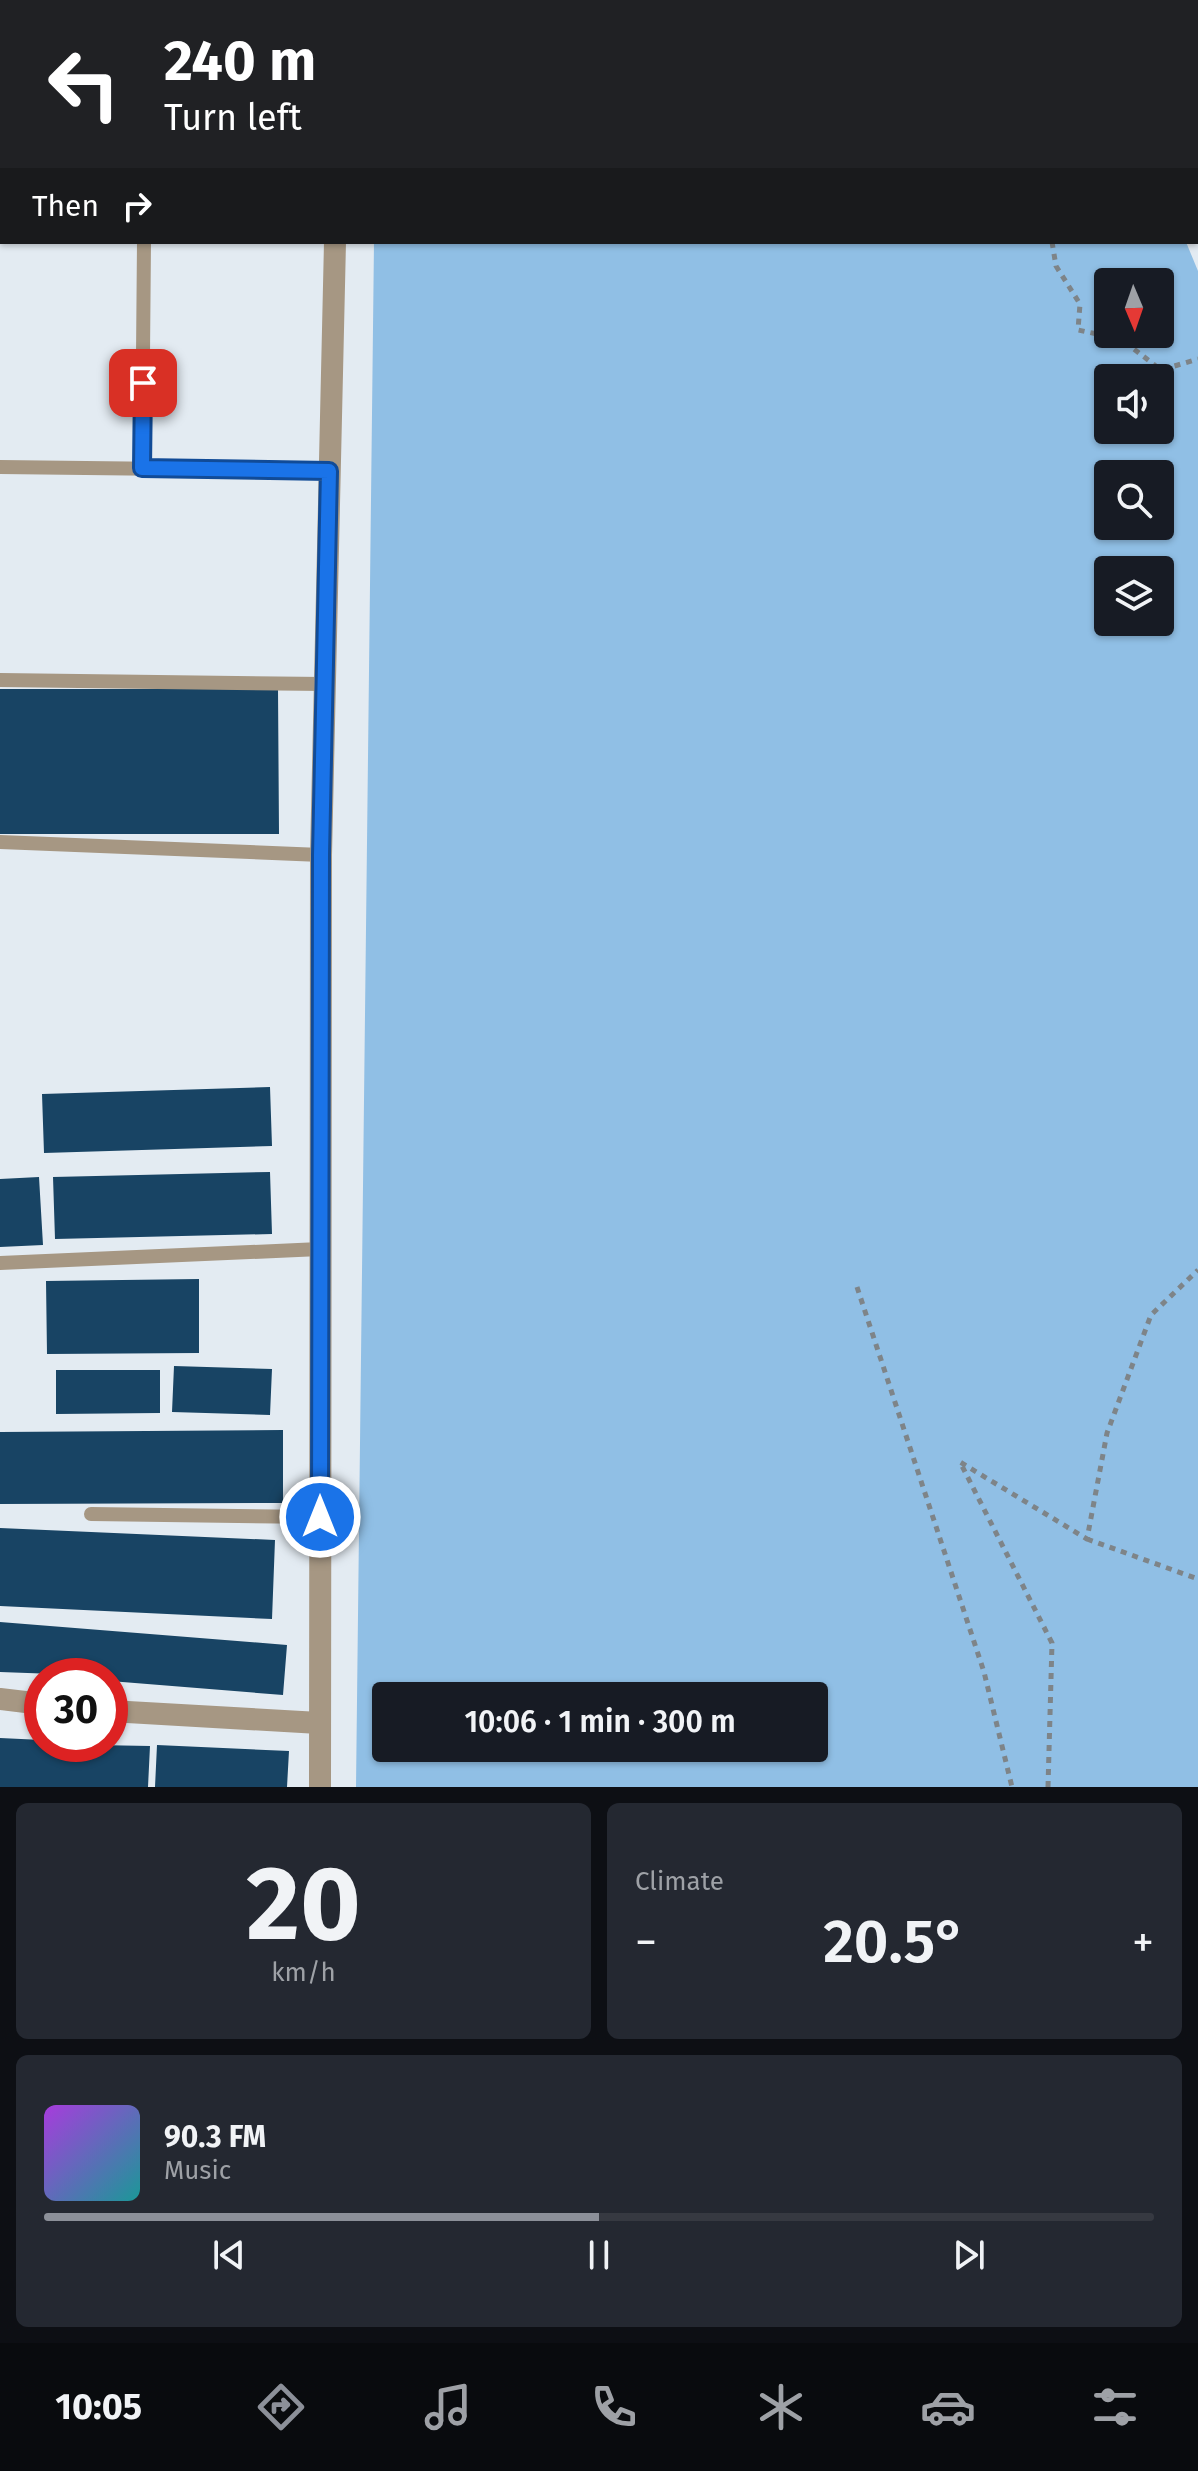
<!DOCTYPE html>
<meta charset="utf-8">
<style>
:root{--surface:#171b24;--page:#242831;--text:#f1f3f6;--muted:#9ea1a6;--line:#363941;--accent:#8c9099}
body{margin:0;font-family:"Fira Sans",sans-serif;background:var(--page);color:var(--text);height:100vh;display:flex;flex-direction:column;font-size:30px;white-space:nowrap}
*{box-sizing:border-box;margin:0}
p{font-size:26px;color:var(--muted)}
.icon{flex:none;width:44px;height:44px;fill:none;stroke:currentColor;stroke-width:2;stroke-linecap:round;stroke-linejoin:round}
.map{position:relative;height:1787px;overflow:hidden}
.drawer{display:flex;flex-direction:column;gap:16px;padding:16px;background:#0d0f14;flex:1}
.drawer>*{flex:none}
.guide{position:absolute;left:0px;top:0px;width:1198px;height:244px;box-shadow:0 2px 6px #0004;background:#202124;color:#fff;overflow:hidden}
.needle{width:52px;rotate:178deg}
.tools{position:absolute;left:1094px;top:268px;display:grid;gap:16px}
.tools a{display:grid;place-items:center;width:80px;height:80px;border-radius:8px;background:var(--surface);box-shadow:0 2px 6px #0004;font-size:40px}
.speed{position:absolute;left:24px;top:1658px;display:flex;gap:16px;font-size:40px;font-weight:700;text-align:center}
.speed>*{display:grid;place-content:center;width:104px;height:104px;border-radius:50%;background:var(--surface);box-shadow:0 2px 6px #0004;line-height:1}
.speed .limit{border:12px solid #d22;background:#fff;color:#111}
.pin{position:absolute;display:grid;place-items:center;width:68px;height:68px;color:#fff;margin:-34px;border-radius:16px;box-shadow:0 4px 12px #0006}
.me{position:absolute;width:88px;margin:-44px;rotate:0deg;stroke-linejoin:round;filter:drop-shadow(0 0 6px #0008)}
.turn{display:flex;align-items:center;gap:28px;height:168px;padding:0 32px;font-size:36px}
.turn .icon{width:104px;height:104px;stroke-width:2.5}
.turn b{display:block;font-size:56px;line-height:68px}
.then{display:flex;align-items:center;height:76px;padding:0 32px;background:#0003;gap:16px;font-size:30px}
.big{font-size:60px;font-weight:600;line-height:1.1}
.drawer .widget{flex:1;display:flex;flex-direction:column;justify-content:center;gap:12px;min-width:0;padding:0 28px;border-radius:12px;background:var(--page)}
.drawer .dial{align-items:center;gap:0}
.dial b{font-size:104px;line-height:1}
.song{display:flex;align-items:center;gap:24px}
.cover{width:96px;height:96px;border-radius:12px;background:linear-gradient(135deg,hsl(280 70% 55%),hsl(180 70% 35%))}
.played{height:8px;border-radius:4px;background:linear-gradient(90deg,var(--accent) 50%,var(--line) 50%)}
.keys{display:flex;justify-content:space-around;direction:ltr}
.heat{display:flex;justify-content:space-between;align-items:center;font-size:44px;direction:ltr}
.drawer .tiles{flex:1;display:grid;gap:16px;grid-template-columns:1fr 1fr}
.widget:last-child{grid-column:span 2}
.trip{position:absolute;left:372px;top:1682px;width:456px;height:80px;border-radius:8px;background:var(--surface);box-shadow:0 2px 6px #0004;font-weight:600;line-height:80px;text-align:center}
.dock{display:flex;height:128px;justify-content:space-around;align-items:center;background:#090b0e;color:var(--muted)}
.dock .icon{width:56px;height:56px}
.dock .current{color:var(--accent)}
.dock b{font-size:36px;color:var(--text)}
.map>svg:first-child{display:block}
</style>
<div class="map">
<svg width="1198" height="1787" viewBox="0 0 1198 1787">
<rect width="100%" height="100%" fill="#e3ebf2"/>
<path fill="#90bfe5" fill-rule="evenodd" d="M863 0H989L990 2H860Z
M374 242H1186L1198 271V1787H356ZM1108 282H1160V334H1108ZM1108 378H1160V430H1108ZM1108 474H1160V526H1108ZM1108 570H1160V622H1108ZM386 1696H814V1748H386Z"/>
<path fill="#184464" d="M0 689H278L279 834H0Z
M270 1087 272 1146 44 1153 42 1094Z
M270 1172 272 1234 55 1239 53 1177Z
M39 1177 43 1245 0 1247V1179Z
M199 1279V1353L47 1354 46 1281Z
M174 1366 272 1369 270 1415 172 1412Z
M56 1370H160V1413L56 1414Z
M283 1430V1503L0 1504V1432Z
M0 1528 275 1540 272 1619 0 1606Z
M0 1622 287 1645 283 1695 110 1681V1676L0 1672Z
M0 1738 42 1740V1744L150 1746 148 1787H0Z
M157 1745 289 1751 287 1787H155Z"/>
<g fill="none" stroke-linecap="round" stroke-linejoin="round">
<path stroke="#7e8488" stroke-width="5" stroke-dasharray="6 6" stroke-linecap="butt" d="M921 2 923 0
M1052 242 1056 266 1080 304 1078 330 1121 339 1161 370 1198 359
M857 1287 984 1672 1012 1787
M1087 1539 1198 1579
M1048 1787 1052 1643 960 1462 1087 1539 1107 1433 1151 1315 1198 1270"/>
<path stroke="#a69783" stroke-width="14" d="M147 2V0
M0 467 329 471
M142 468 144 242
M0 680 324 684
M0 842 321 855
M0 1263 320 1249
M91 1514 320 1517"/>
<path stroke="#a69783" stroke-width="22" d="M342 2V0
M0 1699 42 1704
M110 1711 319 1723
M320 1787 321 855 335 242"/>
</g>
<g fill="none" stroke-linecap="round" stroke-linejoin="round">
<g stroke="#114b97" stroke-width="20">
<path id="route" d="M143 383 142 468 329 471 321 855 320 1517"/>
</g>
<use href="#route" stroke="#1a73e8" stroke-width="14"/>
</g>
</svg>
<div class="tools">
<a><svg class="needle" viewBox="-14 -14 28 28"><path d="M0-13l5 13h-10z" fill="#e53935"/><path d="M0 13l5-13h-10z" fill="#9ea1a6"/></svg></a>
<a><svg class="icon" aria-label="sound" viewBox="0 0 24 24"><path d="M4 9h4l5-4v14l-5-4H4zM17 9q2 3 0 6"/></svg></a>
<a><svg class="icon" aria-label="search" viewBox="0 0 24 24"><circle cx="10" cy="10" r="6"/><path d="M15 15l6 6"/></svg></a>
<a><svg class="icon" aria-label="layers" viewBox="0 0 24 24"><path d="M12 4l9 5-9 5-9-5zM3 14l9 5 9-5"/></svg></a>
</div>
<div class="speed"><div class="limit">30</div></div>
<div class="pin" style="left:143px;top:383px;background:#d93025"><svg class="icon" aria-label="arrive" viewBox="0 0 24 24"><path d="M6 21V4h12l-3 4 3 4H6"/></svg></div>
<svg class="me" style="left:320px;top:1517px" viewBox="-20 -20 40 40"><circle r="17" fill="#1a73e8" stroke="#fff" stroke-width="3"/><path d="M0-11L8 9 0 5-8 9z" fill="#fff"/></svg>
<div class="trip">10:06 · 1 min · 300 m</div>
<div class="guide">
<div class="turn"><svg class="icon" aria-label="left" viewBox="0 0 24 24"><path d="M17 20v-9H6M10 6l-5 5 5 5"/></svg><div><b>240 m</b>Turn left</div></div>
<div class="then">Then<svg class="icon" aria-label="right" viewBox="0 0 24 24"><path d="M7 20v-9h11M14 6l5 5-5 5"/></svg></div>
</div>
</div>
<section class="drawer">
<div class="tiles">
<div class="widget dial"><b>20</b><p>km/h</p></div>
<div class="widget"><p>Climate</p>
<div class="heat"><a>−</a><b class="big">20.5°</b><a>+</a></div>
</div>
<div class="widget">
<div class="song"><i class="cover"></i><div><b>90.3 FM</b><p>Music</p></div></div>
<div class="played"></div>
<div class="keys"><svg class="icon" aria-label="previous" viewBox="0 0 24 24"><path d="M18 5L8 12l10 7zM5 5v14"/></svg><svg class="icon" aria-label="pause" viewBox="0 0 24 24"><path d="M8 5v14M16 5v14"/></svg><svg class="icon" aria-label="next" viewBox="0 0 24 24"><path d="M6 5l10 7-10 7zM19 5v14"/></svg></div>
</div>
</div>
</section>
<nav class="dock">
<b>10:05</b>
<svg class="icon current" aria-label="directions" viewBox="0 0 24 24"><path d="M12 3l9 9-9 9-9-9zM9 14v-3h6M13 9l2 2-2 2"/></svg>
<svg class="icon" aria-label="music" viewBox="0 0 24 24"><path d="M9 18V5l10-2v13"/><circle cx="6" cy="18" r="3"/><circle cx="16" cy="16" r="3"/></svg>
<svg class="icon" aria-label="phone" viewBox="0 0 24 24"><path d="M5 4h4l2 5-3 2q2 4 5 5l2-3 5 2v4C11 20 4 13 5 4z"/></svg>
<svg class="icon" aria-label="climate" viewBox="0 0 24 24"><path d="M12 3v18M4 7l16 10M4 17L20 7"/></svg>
<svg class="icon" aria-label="car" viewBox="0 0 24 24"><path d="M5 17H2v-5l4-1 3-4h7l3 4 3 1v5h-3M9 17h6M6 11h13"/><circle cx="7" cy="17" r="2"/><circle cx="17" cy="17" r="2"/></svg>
<svg class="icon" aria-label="filters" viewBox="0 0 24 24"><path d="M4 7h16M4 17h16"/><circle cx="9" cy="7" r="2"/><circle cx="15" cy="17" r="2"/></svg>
</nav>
